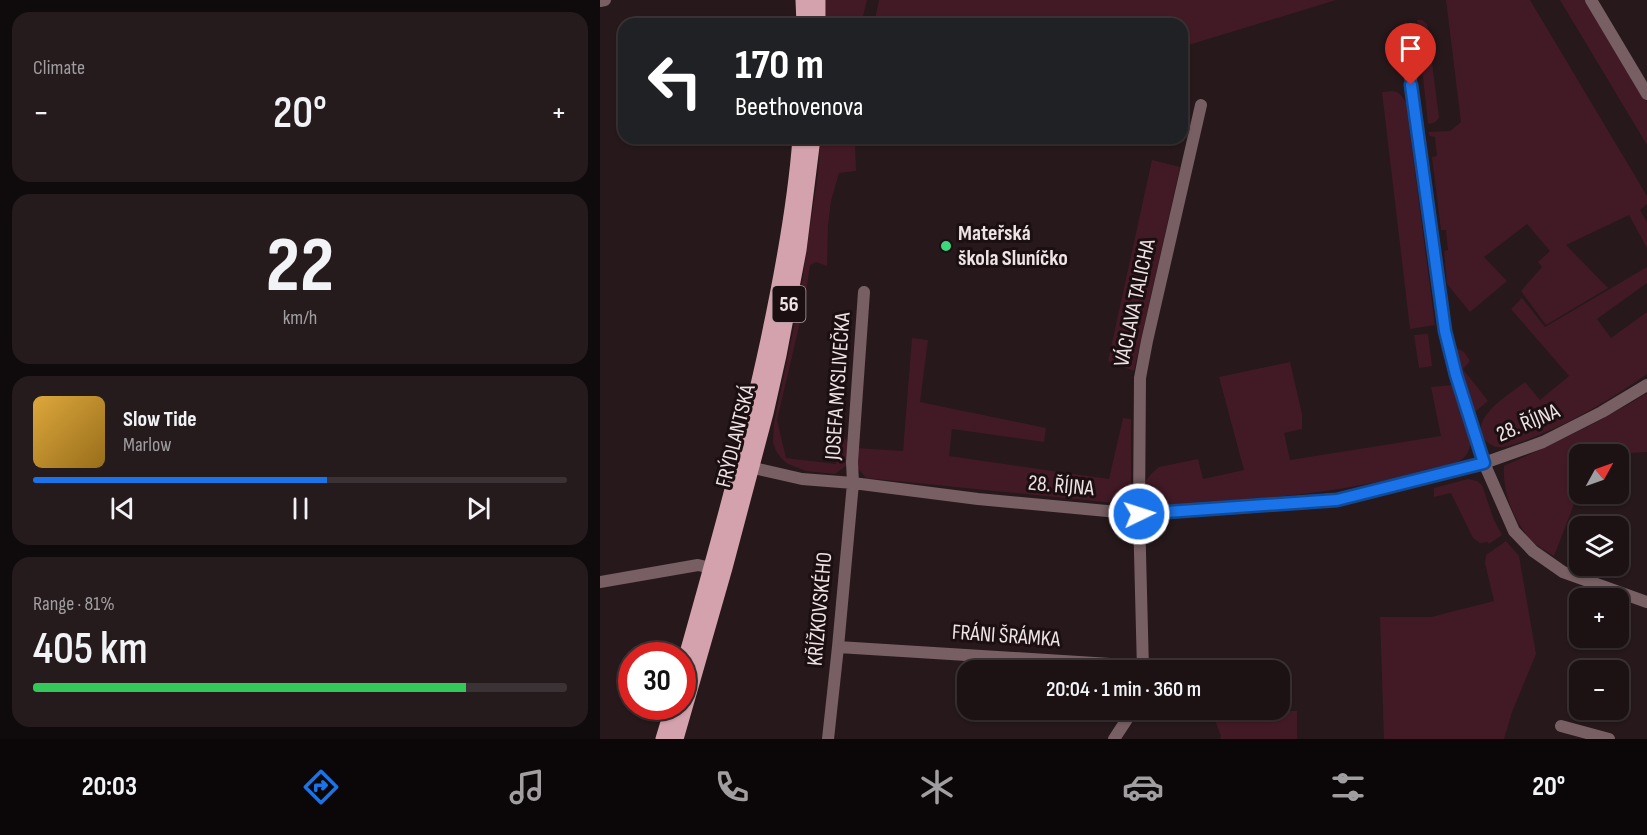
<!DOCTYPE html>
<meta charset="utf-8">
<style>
:root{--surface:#1c1214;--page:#251b1d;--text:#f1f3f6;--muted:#a09ea0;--line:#3a3234;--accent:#1a73e8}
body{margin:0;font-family:"Sofia Sans Condensed",sans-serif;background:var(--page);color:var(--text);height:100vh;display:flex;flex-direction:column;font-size:22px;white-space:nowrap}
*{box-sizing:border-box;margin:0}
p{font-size:20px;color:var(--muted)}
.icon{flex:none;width:33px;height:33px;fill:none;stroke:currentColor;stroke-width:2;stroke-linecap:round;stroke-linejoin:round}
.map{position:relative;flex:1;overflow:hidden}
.sheet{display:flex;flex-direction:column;gap:12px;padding:12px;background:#0f0a0b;width:600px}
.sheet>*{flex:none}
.hud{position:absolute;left:18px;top:18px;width:570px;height:126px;border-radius:18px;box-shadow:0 2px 4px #0004,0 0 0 2px var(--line);background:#202124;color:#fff;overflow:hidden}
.needle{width:39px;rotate:50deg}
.fabs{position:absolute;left:969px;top:444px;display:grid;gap:12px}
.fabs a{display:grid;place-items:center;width:60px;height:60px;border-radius:12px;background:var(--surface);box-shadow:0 2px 4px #0004,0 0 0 2px var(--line);font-size:30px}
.speed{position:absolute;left:18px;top:642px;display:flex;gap:12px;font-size:30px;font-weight:700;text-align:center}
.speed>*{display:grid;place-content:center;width:78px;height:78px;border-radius:50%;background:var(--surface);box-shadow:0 2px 4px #0004,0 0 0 2px var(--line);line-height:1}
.speed .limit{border:9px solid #d22;background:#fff;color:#111}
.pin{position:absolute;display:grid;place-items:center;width:51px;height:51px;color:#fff;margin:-62px -26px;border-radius:50% 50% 50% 0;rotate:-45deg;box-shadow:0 0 6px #0007}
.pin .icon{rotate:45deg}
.me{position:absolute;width:66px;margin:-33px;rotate:86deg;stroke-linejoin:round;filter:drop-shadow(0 0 4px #0008)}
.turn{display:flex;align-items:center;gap:21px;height:126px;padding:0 18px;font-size:27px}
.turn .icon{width:78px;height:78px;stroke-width:2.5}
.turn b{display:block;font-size:42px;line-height:51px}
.big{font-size:45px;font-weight:600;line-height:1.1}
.sheet .card{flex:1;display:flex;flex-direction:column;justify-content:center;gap:9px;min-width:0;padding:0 21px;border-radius:18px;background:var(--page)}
.sheet .dial{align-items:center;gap:0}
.dial b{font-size:78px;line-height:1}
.song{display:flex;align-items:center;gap:18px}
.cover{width:72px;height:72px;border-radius:9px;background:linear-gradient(135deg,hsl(40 70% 55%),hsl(40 70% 35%))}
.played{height:6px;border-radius:3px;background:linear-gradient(90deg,var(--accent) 55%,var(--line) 55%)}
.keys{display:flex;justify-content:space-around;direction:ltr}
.heat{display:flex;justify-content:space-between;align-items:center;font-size:33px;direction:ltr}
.charge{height:9px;border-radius:4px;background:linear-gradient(90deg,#34c759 81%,var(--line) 0)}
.trip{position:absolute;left:357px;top:660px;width:333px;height:60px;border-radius:18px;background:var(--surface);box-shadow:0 2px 4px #0004,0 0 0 2px var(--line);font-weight:600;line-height:60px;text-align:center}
.tab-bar{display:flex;height:96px;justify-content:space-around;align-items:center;background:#0b0708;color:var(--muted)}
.tab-bar .icon{width:42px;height:42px}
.tab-bar .selected{color:var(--accent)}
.tab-bar b{font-size:27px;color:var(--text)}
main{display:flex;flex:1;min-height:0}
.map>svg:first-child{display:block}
</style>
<main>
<section class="sheet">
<div class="card"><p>Climate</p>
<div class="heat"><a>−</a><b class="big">20°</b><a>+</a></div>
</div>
<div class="card dial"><b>22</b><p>km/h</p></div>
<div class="card">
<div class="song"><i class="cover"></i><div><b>Slow Tide</b><p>Marlow</p></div></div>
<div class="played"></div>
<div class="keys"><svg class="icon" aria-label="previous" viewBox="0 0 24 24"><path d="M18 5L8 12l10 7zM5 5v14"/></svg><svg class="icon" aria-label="pause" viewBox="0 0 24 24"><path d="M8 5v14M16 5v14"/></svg><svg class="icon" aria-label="next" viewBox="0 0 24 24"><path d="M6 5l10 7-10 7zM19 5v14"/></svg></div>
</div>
<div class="card"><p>Range · 81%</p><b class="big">405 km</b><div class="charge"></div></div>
</section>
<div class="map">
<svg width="1047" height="739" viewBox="0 0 1047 739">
<rect width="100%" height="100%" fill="#26181b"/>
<path fill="#421a25" d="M226 0H267L261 24H226Z
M279 0H736L582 47V24H274Z
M846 0H930L1047 196V204L1040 210 1047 222V248L1029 215 966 245 1008 288 946 325 921 291 942 267 938 262 950 251 927 224 884 257 907 281 870 312 847 284 844 251 848 250 846 230H841L832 157 837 156 835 137 830 136 828 132 850 131 861 122Z
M960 0H986L1047 102V145Z
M817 20H822L827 24 839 117C837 122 834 123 828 124Z
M792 91C800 92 802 96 806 103L835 325 810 329 782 92Z
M221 138H263V139L255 143 256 171 239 173 231 201 228 225 227 266 216 262 210 265 204 305 199 303 218 173Z
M552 160 580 167 534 371 508 361Z
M1047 267V283L997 319 1011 338 1047 312V374C1006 403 957 431 909 446 901 448 894 448 887 442 864 421 910 394 925 382L940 400 969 376 911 309 922 298 945 327Z
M197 312 202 314 177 420 186 458 236 464 238 437 244 438 248 442 246 466 235 474 206 471 188 464 182 459 176 451 173 442 174 423Z
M828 334 832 366 819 368 814 335Z
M312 338 328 340 320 402 446 428 444 442 352 429 349 456 509 479 523 418 531 419V488C527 496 523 500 514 503L266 478 256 466 257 448 303 451Z
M853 346 864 352 870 361 863 369 888 401 876 411 872 407Z
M690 362 702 414V429L684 433 690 460 841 436 831 387 852 385 871 440C870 448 868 455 861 460 853 465 831 468 821 471 751 491 678 498 605 502 594 503 565 507 555 503 548 500 545 491 543 484L552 473 559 467 598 459 603 479 644 470 619 377Z
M1047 393V452L1030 453 1019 462 1018 454H980V494H982L976 499 954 556C946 551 938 547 931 540 914 522 902 491 904 466 953 444 1001 422 1047 393Z
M868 479 877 481 882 485 894 520 902 535 889 544 888 542 880 543 873 538 851 493 834 497V488Z
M906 541 919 556 936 654 912 712 904 739H784L780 617H831L894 601 885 563 886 555Z
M697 711V739H620L621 736 613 715 619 712Z"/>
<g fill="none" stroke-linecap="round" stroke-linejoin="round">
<path stroke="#775f64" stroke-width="12" d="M991 0 1047 94
M0 1 5 0
M804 31 845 331 856 375 884 463 914 531 933 551 963 572 1047 602
M145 466 202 479 253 483 378 499 539 514 737 499 884 463 943 442 1002 412 1047 385
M0 582 98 565 111 568
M238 647 542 666 571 670
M543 670 539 514 540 378 547 341 601 105
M961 726 1009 739
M228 739 238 647 253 483 252 462 264 292
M514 739 533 710"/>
<path stroke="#d4a2ac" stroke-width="15" d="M203 0 204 24
M218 24V0
M82 671C113 561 144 452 168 340 182 274 195 206 200 138
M63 739 73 706
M76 739 125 568 166 413 179 355 199 250 213 138"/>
</g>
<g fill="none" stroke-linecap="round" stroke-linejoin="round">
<g stroke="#114b97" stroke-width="15">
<path id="route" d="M539 514 737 500 884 463 856 375 845 331 811 85"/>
</g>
<use href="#route" stroke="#1a73e8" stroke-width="10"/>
</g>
<circle fill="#3dd77d" stroke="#1c0f12" stroke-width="2" cx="346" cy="246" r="6"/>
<g text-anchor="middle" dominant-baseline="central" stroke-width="6" stroke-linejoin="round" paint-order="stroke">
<rect fill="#1c0f12" stroke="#afa3a6" stroke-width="1.5" x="172.5" y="286" width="33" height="36" rx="4.5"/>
<g font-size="21" font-weight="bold" fill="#eee3e5">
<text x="189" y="304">56</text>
</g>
<g font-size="22" font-weight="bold" fill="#eee3e5" stroke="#1c0f12" text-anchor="start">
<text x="358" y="233">Mateřská<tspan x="358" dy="25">škola Sluníčko</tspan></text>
</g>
<g font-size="22" fill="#eee3e5" stroke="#1c0f12">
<text transform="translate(535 303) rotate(-78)">VÁCLAVA TALICHA</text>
<text transform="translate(238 386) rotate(-86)">JOSEFA MYSLIVEČKA</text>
<text transform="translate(928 423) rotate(-23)">28. ŘÍJNA</text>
<text transform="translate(136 436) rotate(-76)">FRÝDLANTSKÁ</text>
<text transform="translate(461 486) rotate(5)">28. ŘÍJNA</text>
<text transform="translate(220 609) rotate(-85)">KŘÍŽKOVSKÉHO</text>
<text transform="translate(406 636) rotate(4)">FRÁNI ŠRÁMKA</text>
</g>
</g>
</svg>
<div class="fabs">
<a><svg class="needle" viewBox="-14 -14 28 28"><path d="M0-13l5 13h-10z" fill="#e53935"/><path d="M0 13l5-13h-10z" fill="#a09ea0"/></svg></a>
<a><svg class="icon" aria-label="layers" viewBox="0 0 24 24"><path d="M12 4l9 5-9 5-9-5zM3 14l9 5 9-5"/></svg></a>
<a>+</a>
<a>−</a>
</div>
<div class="speed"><div class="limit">30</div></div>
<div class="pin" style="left:811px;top:85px;background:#d93025"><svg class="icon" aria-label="arrive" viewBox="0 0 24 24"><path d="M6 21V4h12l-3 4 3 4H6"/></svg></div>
<svg class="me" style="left:539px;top:514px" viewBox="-20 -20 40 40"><circle r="17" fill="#1a73e8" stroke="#fff" stroke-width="3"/><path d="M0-11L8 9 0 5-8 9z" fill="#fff"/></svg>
<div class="trip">20:04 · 1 min · 360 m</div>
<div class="hud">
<div class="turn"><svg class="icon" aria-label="left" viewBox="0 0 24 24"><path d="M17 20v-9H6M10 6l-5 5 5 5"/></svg><div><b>170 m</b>Beethovenova</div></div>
</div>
</div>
</main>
<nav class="tab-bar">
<b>20:03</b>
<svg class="icon selected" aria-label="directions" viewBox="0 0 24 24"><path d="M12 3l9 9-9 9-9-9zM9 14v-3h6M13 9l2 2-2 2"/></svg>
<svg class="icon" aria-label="music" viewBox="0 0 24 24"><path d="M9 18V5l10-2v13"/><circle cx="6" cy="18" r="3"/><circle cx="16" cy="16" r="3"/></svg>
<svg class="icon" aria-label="phone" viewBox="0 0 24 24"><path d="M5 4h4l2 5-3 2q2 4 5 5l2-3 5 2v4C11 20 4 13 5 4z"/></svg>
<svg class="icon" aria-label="climate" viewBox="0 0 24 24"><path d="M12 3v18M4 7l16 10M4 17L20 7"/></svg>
<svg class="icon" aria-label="car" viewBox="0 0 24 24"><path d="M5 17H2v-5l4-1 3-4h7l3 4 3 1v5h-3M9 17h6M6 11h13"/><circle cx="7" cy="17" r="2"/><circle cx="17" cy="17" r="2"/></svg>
<svg class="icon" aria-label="filters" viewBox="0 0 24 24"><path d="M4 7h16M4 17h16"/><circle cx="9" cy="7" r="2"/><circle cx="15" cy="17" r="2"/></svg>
<b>20°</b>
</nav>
